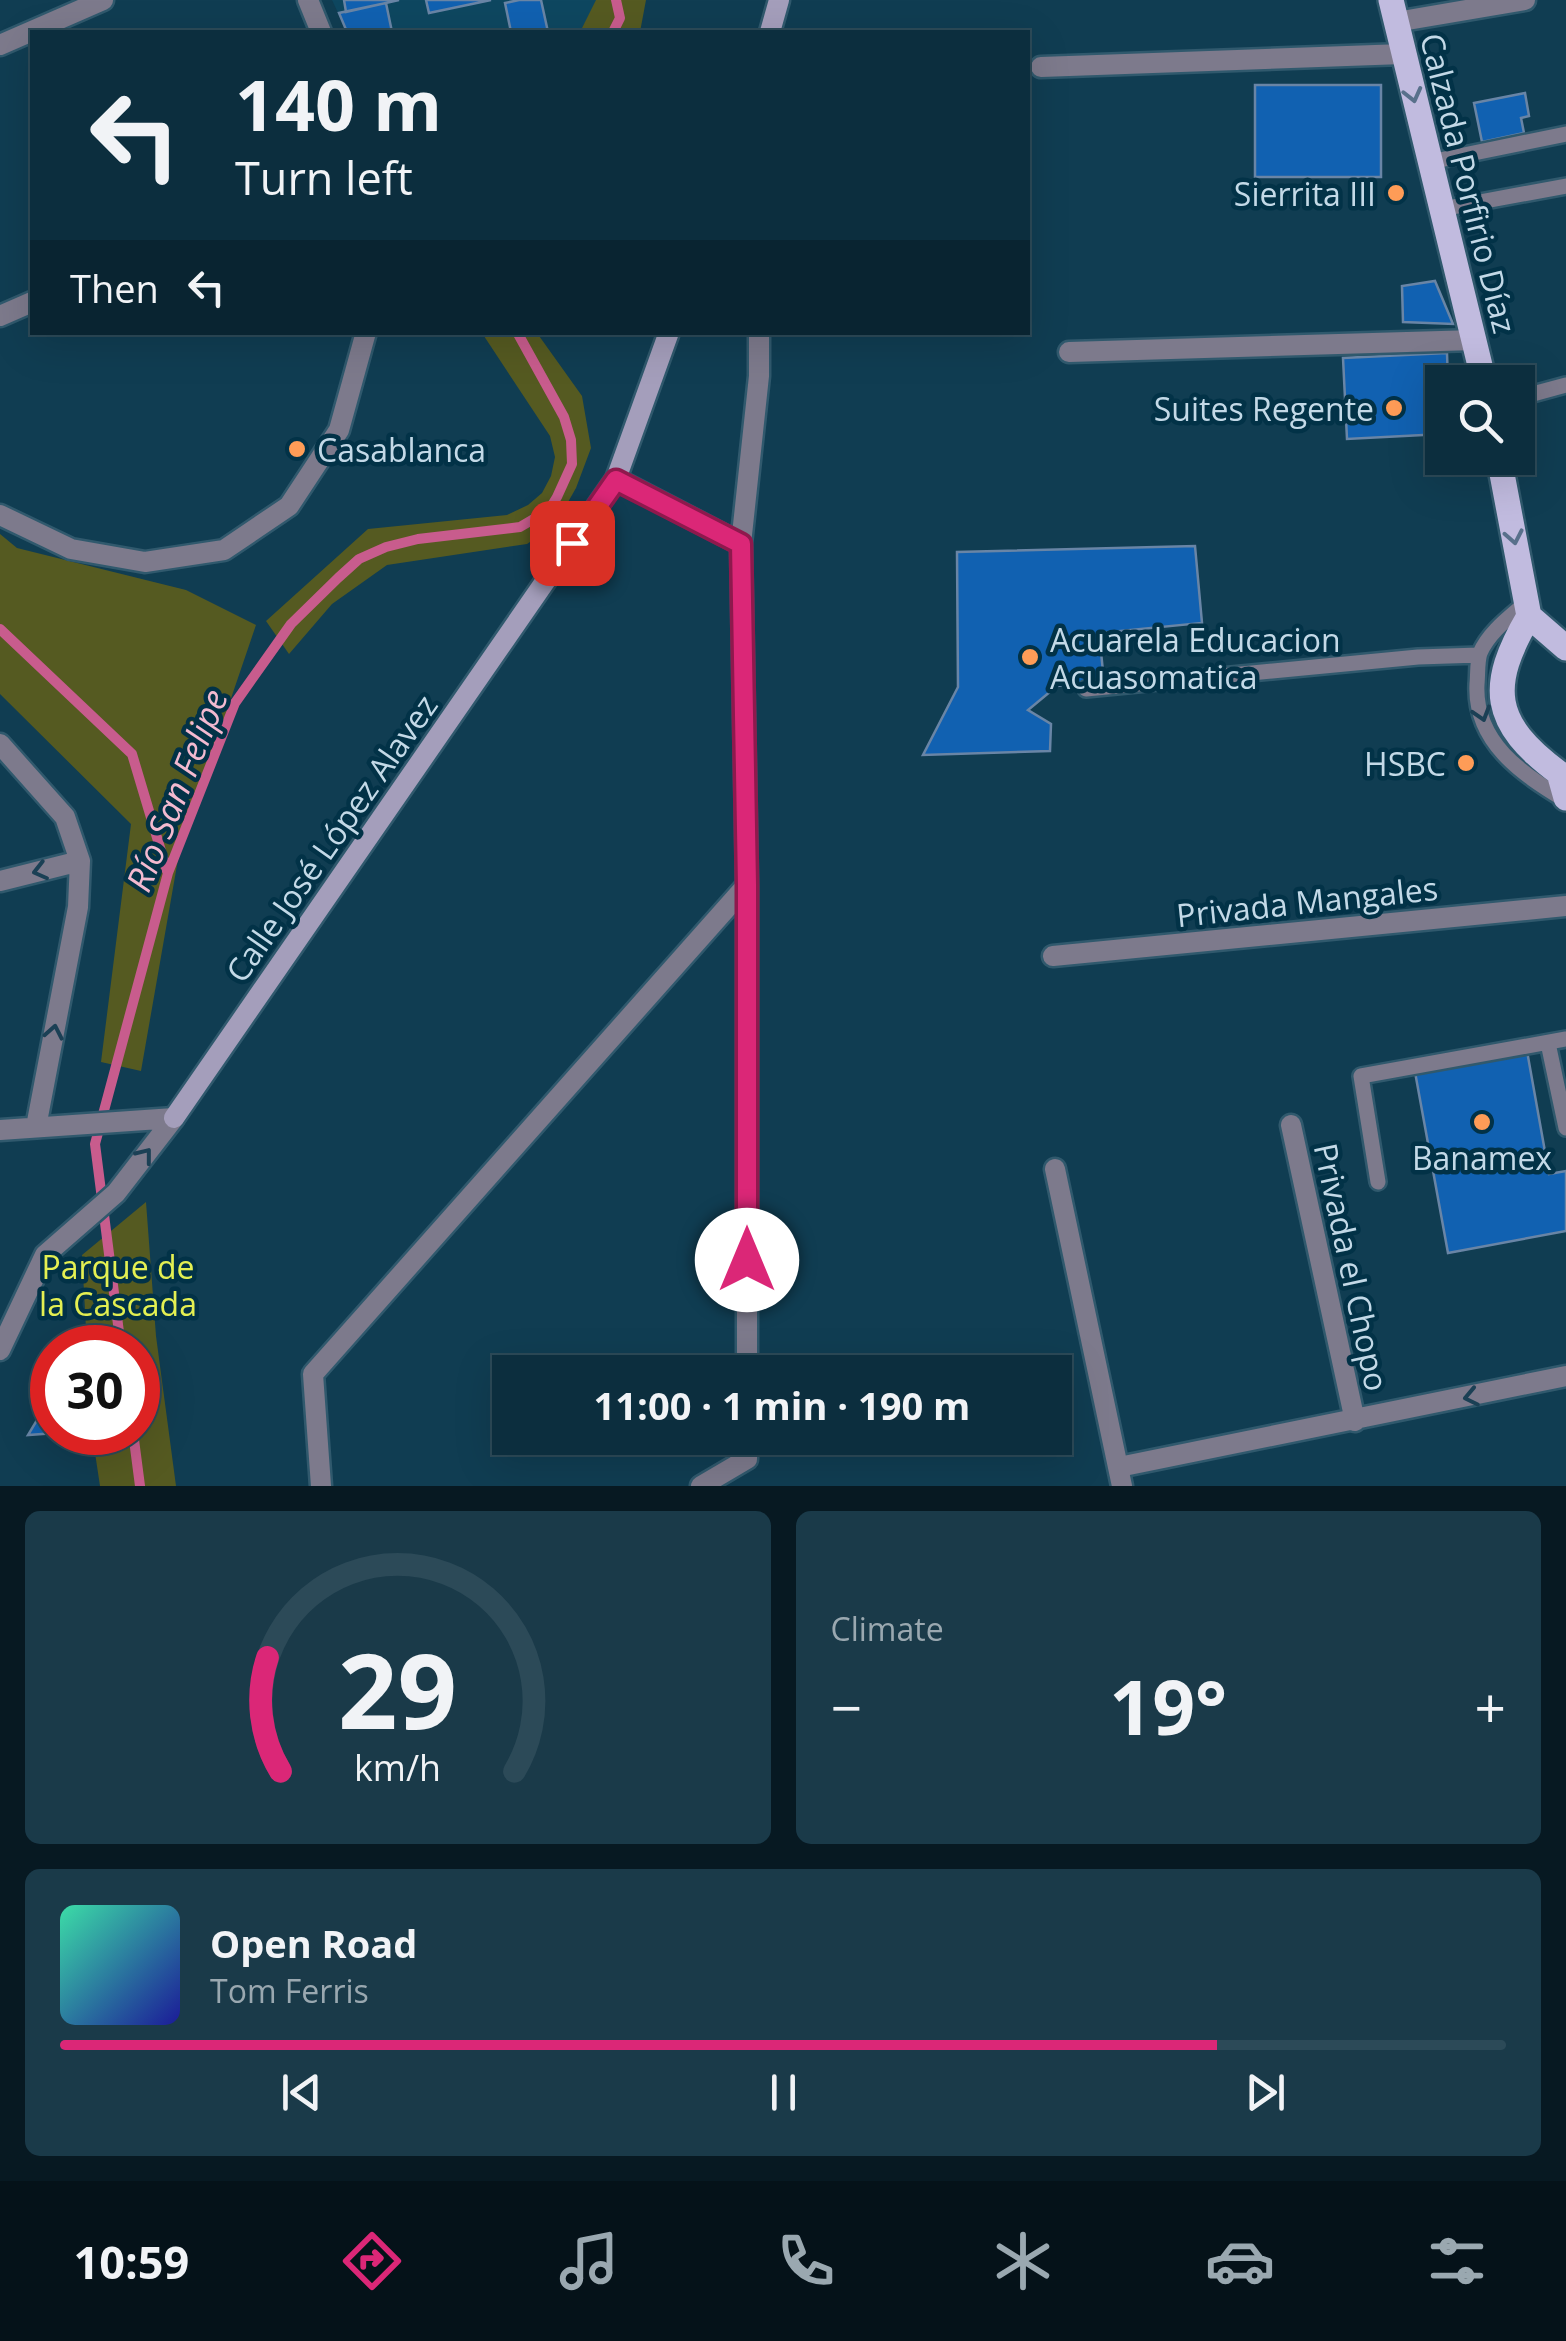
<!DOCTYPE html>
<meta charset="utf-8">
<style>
:root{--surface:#0c2e3e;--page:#1a3a49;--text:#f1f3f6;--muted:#9aa8b0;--line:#2c4a58;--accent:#db2777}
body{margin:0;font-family:"Open Sans",sans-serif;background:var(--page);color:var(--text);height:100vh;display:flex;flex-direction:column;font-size:38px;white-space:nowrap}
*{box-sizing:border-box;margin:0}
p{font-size:32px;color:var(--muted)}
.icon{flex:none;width:55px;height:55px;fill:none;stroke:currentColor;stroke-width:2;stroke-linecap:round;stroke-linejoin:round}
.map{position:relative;height:1486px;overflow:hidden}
.panel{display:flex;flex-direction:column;gap:25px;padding:25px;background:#071922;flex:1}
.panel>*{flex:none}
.guide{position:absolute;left:30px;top:30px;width:1000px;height:305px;border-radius:0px;box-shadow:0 10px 40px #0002,0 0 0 2px var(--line);background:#0c2e3e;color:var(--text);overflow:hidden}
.tools{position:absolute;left:1425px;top:365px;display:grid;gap:20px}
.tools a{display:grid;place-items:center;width:110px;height:110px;border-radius:0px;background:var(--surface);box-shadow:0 10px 40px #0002,0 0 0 2px var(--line);font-size:50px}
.speed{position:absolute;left:30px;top:1325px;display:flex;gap:20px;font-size:50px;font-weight:700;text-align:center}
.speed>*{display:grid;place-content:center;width:130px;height:130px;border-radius:50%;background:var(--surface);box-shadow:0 10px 40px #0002,0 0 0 2px var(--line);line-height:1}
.speed .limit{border:15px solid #d22;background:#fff;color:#111}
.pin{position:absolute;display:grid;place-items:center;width:85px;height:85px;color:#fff;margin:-42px;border-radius:20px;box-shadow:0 5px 15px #0006}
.me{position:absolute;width:110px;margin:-55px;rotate:0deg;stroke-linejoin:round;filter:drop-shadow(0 0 8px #0008)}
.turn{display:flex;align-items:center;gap:35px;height:210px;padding:0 40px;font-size:45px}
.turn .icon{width:130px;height:130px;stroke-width:2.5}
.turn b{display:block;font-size:70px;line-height:85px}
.then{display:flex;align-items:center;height:95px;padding:0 40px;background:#0003;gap:20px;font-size:38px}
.big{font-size:75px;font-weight:700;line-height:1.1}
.panel .card{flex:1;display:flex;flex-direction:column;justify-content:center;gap:15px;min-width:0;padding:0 35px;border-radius:15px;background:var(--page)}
.panel .dial{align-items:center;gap:0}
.dial svg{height:260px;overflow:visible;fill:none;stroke:var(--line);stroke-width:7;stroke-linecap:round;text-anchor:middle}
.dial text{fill:var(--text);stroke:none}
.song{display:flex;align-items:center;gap:30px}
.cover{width:120px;height:120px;border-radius:15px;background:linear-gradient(135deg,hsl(160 70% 55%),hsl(240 70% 35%))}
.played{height:10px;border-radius:5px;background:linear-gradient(90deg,var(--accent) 80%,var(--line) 80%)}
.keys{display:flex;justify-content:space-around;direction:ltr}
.heat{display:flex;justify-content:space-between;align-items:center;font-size:55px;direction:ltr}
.panel .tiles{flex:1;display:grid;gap:25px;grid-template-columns:1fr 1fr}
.card:last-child{grid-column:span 2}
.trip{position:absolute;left:492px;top:1355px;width:580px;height:100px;border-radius:0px;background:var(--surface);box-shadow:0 10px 40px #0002,0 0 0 2px var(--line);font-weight:700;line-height:100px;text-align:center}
.tab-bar{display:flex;height:160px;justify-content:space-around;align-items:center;background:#051219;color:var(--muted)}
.tab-bar .icon{width:70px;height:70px}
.tab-bar .active{color:var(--accent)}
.tab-bar b{font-size:45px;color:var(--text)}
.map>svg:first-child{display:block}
</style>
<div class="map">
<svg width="1566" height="1486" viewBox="0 0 1566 1486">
<rect width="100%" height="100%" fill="#103d52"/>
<path fill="#0e4760" d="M332 0H596L597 1 580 32H347Z"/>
<path fill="#555a21" d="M596 0H646L640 32H580Z
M482 333H537L582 396 591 448 576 488 555 525 527 544 387 565 332 604 289 654 266 621 368 529 507 515 528 505 542 493 551 476 555 457 550 436Z
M0 534 17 548 186 590 256 625 180 848 141 1071 101 1062 131 824 0 694Z
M146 1202 156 1336 176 1486H100L92 1433 138 1432V1348L87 1347 82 1255Z"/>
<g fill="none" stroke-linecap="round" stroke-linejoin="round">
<path stroke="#c85c8d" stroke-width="10" d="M613 32 620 18 616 0
M0 629 132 754 167 871
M121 1348 95 1144 168 873 235 703 291 624 338 578 359 559 386 547 418 539 520 527 549 510 557 497 572 464 571 440 564 417 517 332
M133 1432 140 1486"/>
</g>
<path fill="#1161b1" stroke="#6985a6" stroke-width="2.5" d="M344 0H399L346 12Z
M426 0H491L429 13Z
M519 0H541L548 32H511L505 3Z
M386 3 392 32H347L339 13Z
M1255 85H1381V177H1255Z
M1525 93 1529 116 1521 118 1524 133 1482 142 1474 103Z
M1435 281 1453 324 1403 322 1402 286Z
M1447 353 1448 382H1442V434L1347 439 1343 358Z
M1195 546 1202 623 1099 633 1104 681 1057 686 1028 710 1051 724 1050 751 923 755 958 687 957 552Z
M1527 1051 1549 1174 1566 1171V1231L1448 1253 1415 1072Z
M52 1395V1432H70L28 1435Z"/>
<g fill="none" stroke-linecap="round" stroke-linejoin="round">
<g stroke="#30596d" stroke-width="20">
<path id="lane" d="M1430 162 1566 134
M1442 209 1566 186
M1518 398 1566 385
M1527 602C1510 617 1489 632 1480 653 1477 662 1478 674 1477 684 1474 742 1522 774 1565 800
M1086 689 1418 657 1479 655
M1548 1043 1566 1128
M1378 1182 1361 1076 1566 1039"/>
</g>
<g stroke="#30596d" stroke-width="25">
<path id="street" d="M308 0 321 32
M1396 22 1525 0
M0 45 103 0
M1041 67 1403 54
M0 316 32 302
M1069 352 1475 340
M616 479 741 544
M0 515 71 549 145 562 224 550 289 506 339 430 366 332
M0 744 65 817 80 861 78 907 36 1127
M0 881 80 861
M1053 956 1566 906
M1291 1125 1355 1421
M0 1130 174 1118
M1055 1169 1122 1486
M0 1350 45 1255 116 1193 174 1118
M747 1372V885L741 544 759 376V332
M1119 1467 1566 1376
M321 1486 313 1374 747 885
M701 1486 747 1459V1438"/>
</g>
<g stroke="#30596d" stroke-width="25">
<path id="secondary" d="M770 32 779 0
M174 1118 616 479 669 332"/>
</g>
<g stroke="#30596d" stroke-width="30">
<path id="primary" d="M1391 0 1484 382
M1499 458 1529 616
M1529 616C1488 686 1491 723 1559 773
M1529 616 1566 648
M1559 773 1566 798"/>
</g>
<use href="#lane" stroke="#7d7a8c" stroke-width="15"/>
<use href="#street" stroke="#7d7a8c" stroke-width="20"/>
<use href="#secondary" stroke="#a49ebb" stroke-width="20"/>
<use href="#primary" stroke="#c1bbdf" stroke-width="25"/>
</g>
<defs><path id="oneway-chevron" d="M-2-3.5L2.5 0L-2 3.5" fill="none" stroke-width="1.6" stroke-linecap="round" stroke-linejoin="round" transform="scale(2.5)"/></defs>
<g stroke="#58708b">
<use href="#oneway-chevron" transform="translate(1413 95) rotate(76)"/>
<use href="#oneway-chevron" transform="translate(1514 537) rotate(79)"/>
</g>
<g stroke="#1b4055">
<use href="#oneway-chevron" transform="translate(1482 714) rotate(73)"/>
<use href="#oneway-chevron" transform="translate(40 871) rotate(166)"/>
<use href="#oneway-chevron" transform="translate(54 1032) rotate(-79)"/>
<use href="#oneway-chevron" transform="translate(145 1155) rotate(-52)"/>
<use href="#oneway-chevron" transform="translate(1471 1397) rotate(168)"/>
</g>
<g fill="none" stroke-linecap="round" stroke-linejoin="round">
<g stroke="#8e194d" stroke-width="25">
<path id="route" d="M572 543 616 480 741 544 747 885V1260"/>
</g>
<use href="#route" stroke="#db2777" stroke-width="18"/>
</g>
<g fill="#fe9c57" stroke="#023247" stroke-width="4">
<circle cx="1396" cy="193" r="10"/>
<circle cx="1394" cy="408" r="10"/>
<circle cx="297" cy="449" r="10"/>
<circle cx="1030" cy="657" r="10"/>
<circle cx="1466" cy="763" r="10"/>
<circle cx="1482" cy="1122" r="10"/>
</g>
<g text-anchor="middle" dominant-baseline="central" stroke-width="9" stroke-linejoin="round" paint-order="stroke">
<g font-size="32" fill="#c3d9e7" stroke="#023247">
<text transform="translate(1469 183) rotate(76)">Calzada Porfirio Díaz</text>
<text transform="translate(331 838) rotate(-55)">Calle José López Alavez</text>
<text transform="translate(1307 901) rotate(-6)">Privada Mangales</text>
<text transform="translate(1352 1267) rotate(78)">Privada el Chopo</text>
</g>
<g font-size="32" fill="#c3d9e7" stroke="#023247" text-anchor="end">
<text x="1376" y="193">Sierrita III</text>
<text x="1374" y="408">Suites Regente</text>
<text x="317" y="449" text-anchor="start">Casablanca</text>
<text x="1050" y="639" text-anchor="start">Acuarela Educacion<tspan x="1050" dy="37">Acuasomatica</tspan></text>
<text x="1446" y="763">HSBC</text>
<text x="1482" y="1157" text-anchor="middle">Banamex</text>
</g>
<g font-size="32" fill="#e4f052" stroke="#023247">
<text x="118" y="1266">Parque de<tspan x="118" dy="37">la Cascada</tspan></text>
</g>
<g font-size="35" font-style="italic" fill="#f3bad0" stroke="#023247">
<text transform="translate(176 790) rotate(-68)">Río San Felipe</text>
</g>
</g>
</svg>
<div class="tools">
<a><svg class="icon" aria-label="search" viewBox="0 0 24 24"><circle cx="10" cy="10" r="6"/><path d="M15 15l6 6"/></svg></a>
</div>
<div class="speed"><div class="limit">30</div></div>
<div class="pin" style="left:572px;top:543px;background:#d93025"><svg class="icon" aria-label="arrive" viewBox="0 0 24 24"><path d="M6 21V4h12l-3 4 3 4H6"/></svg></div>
<svg class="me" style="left:747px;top:1260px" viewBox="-20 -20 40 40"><circle r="19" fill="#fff"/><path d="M0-13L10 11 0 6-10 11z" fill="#db2777"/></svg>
<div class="trip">11:00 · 1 min · 190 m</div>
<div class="guide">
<div class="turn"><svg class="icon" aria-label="left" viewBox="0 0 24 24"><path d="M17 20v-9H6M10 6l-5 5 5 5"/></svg><div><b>140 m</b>Turn left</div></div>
<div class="then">Then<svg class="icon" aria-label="left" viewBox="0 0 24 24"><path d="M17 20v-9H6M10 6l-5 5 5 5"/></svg></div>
</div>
</div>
<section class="panel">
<div class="tiles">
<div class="card dial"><svg viewBox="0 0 100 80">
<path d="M14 69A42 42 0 1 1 86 69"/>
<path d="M14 69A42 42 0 0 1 10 34" stroke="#db2777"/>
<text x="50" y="56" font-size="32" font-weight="700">29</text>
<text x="50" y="72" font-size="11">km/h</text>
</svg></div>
<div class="card"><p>Climate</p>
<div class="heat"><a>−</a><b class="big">19°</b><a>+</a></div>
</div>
<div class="card">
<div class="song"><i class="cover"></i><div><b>Open Road</b><p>Tom Ferris</p></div></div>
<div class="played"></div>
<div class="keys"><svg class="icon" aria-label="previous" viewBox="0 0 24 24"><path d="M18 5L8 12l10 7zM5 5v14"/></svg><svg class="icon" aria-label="pause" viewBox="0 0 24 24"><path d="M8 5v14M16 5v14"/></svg><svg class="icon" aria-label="next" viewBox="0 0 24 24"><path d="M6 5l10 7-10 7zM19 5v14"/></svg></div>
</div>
</div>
</section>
<nav class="tab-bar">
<b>10:59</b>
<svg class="icon active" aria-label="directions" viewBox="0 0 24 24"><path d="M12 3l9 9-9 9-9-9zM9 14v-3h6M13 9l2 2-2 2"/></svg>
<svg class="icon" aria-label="music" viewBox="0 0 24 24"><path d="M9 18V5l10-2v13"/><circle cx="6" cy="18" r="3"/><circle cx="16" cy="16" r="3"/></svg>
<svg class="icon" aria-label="phone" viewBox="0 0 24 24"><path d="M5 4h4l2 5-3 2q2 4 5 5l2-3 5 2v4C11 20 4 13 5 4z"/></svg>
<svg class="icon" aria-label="climate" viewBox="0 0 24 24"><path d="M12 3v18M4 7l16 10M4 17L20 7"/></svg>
<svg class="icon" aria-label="car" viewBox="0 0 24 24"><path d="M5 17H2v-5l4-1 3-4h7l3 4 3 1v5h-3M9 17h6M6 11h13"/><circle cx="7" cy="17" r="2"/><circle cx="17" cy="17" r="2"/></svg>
<svg class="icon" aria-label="filters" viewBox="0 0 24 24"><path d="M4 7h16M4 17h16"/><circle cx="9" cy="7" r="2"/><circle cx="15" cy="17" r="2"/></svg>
</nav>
